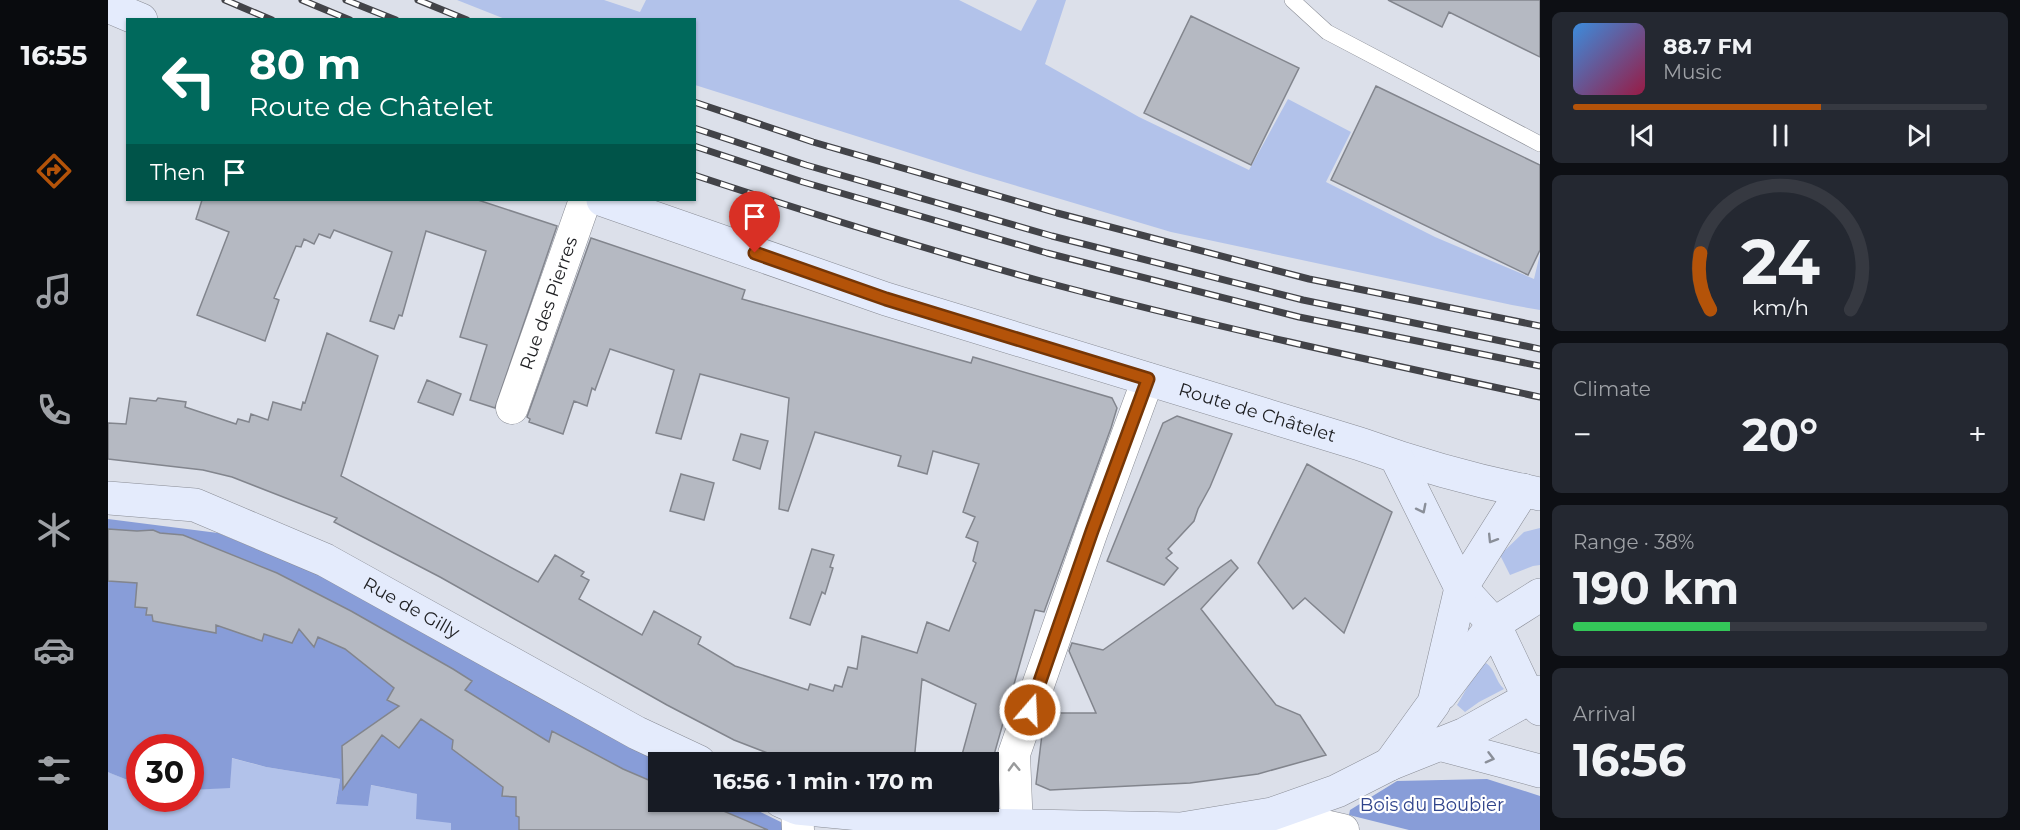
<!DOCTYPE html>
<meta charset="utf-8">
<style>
:root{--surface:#171b24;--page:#242831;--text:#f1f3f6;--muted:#9ea1a6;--line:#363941;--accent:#b45309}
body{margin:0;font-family:Montserrat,sans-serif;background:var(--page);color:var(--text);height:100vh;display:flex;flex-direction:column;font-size:22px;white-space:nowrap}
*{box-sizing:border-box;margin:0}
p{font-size:20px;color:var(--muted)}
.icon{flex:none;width:33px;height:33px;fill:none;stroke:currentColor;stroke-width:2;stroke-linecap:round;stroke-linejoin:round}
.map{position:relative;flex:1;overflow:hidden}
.panel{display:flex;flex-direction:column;gap:12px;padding:12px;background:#0d0f14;width:480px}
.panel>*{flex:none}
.banner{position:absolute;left:18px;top:18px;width:570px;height:183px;border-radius:0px;box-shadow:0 2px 4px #0004;background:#00695c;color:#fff;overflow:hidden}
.speed{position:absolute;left:18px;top:734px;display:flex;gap:12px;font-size:30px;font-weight:700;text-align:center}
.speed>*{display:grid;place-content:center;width:78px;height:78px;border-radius:50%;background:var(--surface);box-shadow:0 2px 4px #0004;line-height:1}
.speed .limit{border:9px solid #d22;background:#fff;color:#111}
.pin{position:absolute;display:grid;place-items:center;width:51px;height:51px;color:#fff;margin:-62px -26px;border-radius:50% 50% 50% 0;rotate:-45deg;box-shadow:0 0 6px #0007}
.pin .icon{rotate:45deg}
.me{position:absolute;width:66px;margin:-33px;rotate:19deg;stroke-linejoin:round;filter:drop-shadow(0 0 4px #0008)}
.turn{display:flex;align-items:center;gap:21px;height:126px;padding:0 24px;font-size:27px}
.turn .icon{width:78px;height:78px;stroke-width:2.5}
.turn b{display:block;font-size:42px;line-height:51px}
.then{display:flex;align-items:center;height:57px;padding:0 24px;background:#0003;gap:12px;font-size:22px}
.big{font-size:45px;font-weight:700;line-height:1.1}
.panel .tile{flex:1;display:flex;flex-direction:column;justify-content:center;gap:9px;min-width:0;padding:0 21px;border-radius:9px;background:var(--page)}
.panel .dial{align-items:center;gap:0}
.dial svg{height:156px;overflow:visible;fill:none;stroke:var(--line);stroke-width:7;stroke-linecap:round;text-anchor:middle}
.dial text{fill:var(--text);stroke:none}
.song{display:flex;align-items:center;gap:18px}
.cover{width:72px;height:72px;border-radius:9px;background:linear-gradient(135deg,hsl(210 70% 55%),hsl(340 70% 35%))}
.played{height:6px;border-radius:3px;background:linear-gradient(90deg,var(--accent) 60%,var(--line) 60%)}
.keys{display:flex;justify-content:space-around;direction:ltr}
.heat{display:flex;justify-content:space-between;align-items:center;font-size:33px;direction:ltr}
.charge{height:9px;border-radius:4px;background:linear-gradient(90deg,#34c759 38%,var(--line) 0)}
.trip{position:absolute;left:540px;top:752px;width:351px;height:60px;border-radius:0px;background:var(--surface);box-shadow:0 2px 4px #0004;font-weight:700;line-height:60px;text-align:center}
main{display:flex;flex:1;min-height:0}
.tabs{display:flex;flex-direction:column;width:108px;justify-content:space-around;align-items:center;background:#090b0e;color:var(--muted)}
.tabs .icon{width:42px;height:42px}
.tabs .selected{color:var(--accent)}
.tabs b{font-size:27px;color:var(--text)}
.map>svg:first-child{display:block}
</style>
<main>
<nav class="tabs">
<b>16:55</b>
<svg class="icon selected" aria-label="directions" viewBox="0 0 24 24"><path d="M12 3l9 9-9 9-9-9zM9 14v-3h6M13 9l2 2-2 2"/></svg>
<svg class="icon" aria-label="music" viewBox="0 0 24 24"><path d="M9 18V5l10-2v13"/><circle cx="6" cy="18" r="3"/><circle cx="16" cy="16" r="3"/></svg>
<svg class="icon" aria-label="phone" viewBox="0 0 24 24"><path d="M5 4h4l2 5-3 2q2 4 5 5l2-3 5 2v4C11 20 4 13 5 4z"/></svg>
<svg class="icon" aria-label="climate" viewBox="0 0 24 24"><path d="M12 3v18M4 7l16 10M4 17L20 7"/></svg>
<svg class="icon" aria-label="car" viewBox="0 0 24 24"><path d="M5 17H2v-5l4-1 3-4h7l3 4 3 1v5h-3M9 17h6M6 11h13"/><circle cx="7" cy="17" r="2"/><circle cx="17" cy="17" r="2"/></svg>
<svg class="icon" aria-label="filters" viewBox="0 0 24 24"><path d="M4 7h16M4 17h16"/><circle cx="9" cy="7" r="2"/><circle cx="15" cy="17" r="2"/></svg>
</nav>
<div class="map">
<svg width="1432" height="830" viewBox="0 0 1432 830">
<rect width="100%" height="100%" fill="#dce0ea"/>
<path fill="#b2c2ea" d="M349 0H496L532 12 538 0H851L913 31 929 0H958L937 64 1031 117 1141 170 1180 99 1243 132 1218 182 1327 237 1426 279 1432 254V310L1404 305 1063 232 862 172 587 85 586 20 397 19Z
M1432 528V565L1425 566 1402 575 1392 555 1416 532Z
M1378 663C1388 670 1387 681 1396 689L1371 702 1357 712 1349 705C1358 691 1365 673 1378 663Z
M123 758 158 767 232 779 228 803 262 785 310 794 344 823 343 830H0V772L17 779 31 782 32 798H82L83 790 122 787Z"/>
<path fill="#889dd8" d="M0 519 110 533 242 588 551 762 550 801H630L683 827 682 830H343V823L308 819 309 794 263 785 260 806 228 804 232 779 158 767 124 758 122 788 83 790 82 747H32L31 782 17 779 2 773 0 772Z
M1379 779 1432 796V830H1301L1241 815 1242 810 1289 781Z"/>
<path fill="#b5b9c2" stroke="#82858d" stroke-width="1.5" d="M1280 0H1432V57L1341 12 1334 27Z
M1083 16 1191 68 1143 165 1036 113Z
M1268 86 1432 165V250L1420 275 1223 180Z
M94 200H370L449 226 387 408 362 400 379 345 352 337 378 251 318 231 294 316 291 315 286 329 262 321 284 252 226 230 222 238 211 234 206 244 196 239 193 247 188 246 166 298 171 300 157 341 89 315 121 232 88 219Z
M483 238 637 290 634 299 863 363 865 357 1004 398 1009 408 1003 428 936 612 927 610 884 762H852L868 704 814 679 806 762H683L626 740 559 705 332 577 226 522 229 518 124 477 95 470 0 459V423L18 424 22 398 48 401 50 398 78 402 77 407 128 424 130 419 141 422 143 414 160 420 165 402 193 410 195 402 197 403 219 333 270 356 233 476 430 582 447 555 476 572 473 576 481 580 471 599 534 635 546 611 593 637 590 644 627 666 700 690 702 684 725 691 727 685 734 687 740 667 749 669 754 636 809 653 819 622 841 631 868 563 865 561 870 542 858 537 867 517 855 512 871 464 825 451 819 474 790 466 793 456 707 432 680 511 671 509 681 398 592 374 573 439 548 433 566 370 502 349 487 390 484 388 479 406 466 401 455 434 421 422 422 419 419 417Z
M319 380 353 394 345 415 310 402Z
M1069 416 1124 434 1102 487 1090 509 1086 521 1060 549 1064 553 1058 558 1070 568 1056 585 999 561 1055 423Z
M633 434 660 441 652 469 625 460Z
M1199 464 1284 512 1236 633 1197 598 1185 609 1150 563Z
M573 474 606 483 596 520 562 511Z
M0 529 29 531 45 530 52 533 75 535 169 573 243 611 345 669 364 681 357 690 441 742 444 731 515 769 550 784V801H592L660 830H411V817L408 816V797L394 796 395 787 344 749 345 740 313 719 291 748 274 735 235 789 234 746 291 706 279 700 286 688 237 649 210 637 206 647 191 629 184 643 156 634 154 641 108 625V633L45 621 44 615H38L39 608 27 607 29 583 0 581Z
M704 549 726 555 722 567 725 568 717 594 714 592 702 625 682 618Z
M1123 560 1130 568 1093 609 1168 705 1192 715 1218 755 1150 774 1082 783 942 790 928 784 935 726 940 713H988L961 651 964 643 995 650Z"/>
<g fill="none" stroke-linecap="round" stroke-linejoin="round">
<g stroke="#898c95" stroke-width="16">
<path id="service" d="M1184 0 1219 32 1432 144"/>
</g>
<g stroke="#898c95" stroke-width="33">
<g id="minor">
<path id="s1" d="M404 408 477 200"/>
<path d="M689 808 690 830"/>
<path d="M1164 814 1235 830"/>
<path d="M909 830 906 754 984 531 1040 379"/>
</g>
</g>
<g stroke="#898c95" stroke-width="34">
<g id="secondary">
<path d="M0 6 33 20"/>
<path id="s2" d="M495 200 778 299 1252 444C1310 465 1371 482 1432 494"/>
<path d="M1288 457 1353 588 1386 624 1421 698 1432 709"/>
<path id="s3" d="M0 498 87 505 217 560 529 733 591 762"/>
<path d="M1333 694 1386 624 1432 595"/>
<path d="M1331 744 1432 771"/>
<path d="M1282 764 1326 703 1353 588 1415 490"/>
<path d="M673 801 689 808 865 825 1073 829 1164 814 1229 791 1282 764 1357 734 1432 692"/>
</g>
</g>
<use href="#service" stroke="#fff" stroke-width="15"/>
<use href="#minor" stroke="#fff" stroke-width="32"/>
<use href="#secondary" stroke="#e4ebfc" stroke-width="33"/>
<g stroke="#424348" stroke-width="7">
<path id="rail" d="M117 0 164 20
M194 0 242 20
M238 0 288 20
M310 0 359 20
M586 102 705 142 949 213 1201 279 1432 326
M586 128 698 165 944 236 1195 300 1432 349
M586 146 695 182 939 253 1191 317 1432 366
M586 175C701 213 817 249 933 281 1098 325 1265 361 1432 397"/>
</g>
<use href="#rail" stroke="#fff" stroke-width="4.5" stroke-dasharray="14" stroke-linecap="butt"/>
</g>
<defs><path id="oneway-chevron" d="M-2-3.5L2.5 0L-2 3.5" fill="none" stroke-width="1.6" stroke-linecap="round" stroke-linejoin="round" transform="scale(1.5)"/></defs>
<g stroke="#8a8f99">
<use href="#oneway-chevron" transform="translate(1314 509) rotate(63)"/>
<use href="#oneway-chevron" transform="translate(1384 539) rotate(122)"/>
<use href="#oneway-chevron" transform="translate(1382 758) rotate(15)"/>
</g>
<use stroke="#999a9b" href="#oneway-chevron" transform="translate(906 767) rotate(-92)"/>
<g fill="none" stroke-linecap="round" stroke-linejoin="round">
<g stroke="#753606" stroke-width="15">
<path id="route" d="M647 253 778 299 1040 379 984 531 922 710"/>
</g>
<use href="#route" stroke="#b45309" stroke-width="10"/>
</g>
<g text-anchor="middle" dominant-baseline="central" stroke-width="4.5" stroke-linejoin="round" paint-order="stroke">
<g font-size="18" fill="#1d1e21" stroke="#fff">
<text stroke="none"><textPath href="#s1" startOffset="111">Rue des Pierres</textPath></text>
<text stroke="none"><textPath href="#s2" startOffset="688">Route de Châtelet</textPath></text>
<text stroke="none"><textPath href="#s3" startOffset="327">Rue de Gilly</textPath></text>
</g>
<g font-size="18" fill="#30448b" stroke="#fff">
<text x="1324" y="805">Bois du Boubier</text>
</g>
</g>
</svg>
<div class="speed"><div class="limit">30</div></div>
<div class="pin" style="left:647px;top:253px;background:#d93025"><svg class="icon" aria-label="arrive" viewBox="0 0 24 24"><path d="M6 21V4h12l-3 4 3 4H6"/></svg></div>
<svg class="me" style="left:922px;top:710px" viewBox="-20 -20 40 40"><circle r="17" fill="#b45309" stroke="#fff" stroke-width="3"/><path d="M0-11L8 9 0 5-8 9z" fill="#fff"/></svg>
<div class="trip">16:56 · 1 min · 170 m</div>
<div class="banner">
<div class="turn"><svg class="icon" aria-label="left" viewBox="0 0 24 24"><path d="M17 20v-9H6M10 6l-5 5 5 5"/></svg><div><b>80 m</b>Route de Châtelet</div></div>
<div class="then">Then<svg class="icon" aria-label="arrive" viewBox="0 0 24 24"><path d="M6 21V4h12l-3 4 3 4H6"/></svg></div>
</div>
</div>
<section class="panel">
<div class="tile">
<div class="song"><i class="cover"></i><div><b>88.7 FM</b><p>Music</p></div></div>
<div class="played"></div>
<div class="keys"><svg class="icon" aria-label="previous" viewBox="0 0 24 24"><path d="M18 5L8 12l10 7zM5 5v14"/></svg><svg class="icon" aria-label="pause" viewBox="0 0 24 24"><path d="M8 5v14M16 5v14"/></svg><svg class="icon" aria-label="next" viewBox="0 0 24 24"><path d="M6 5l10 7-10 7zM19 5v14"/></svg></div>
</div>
<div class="tile dial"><svg viewBox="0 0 100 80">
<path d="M14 69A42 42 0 1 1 86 69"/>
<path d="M14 69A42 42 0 0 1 9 40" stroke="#b45309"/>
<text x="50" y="56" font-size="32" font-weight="700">24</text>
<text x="50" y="72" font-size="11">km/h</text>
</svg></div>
<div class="tile"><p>Climate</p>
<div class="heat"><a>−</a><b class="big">20°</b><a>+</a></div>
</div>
<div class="tile"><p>Range · 38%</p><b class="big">190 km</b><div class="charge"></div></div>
<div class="tile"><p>Arrival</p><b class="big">16:56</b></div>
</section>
</main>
